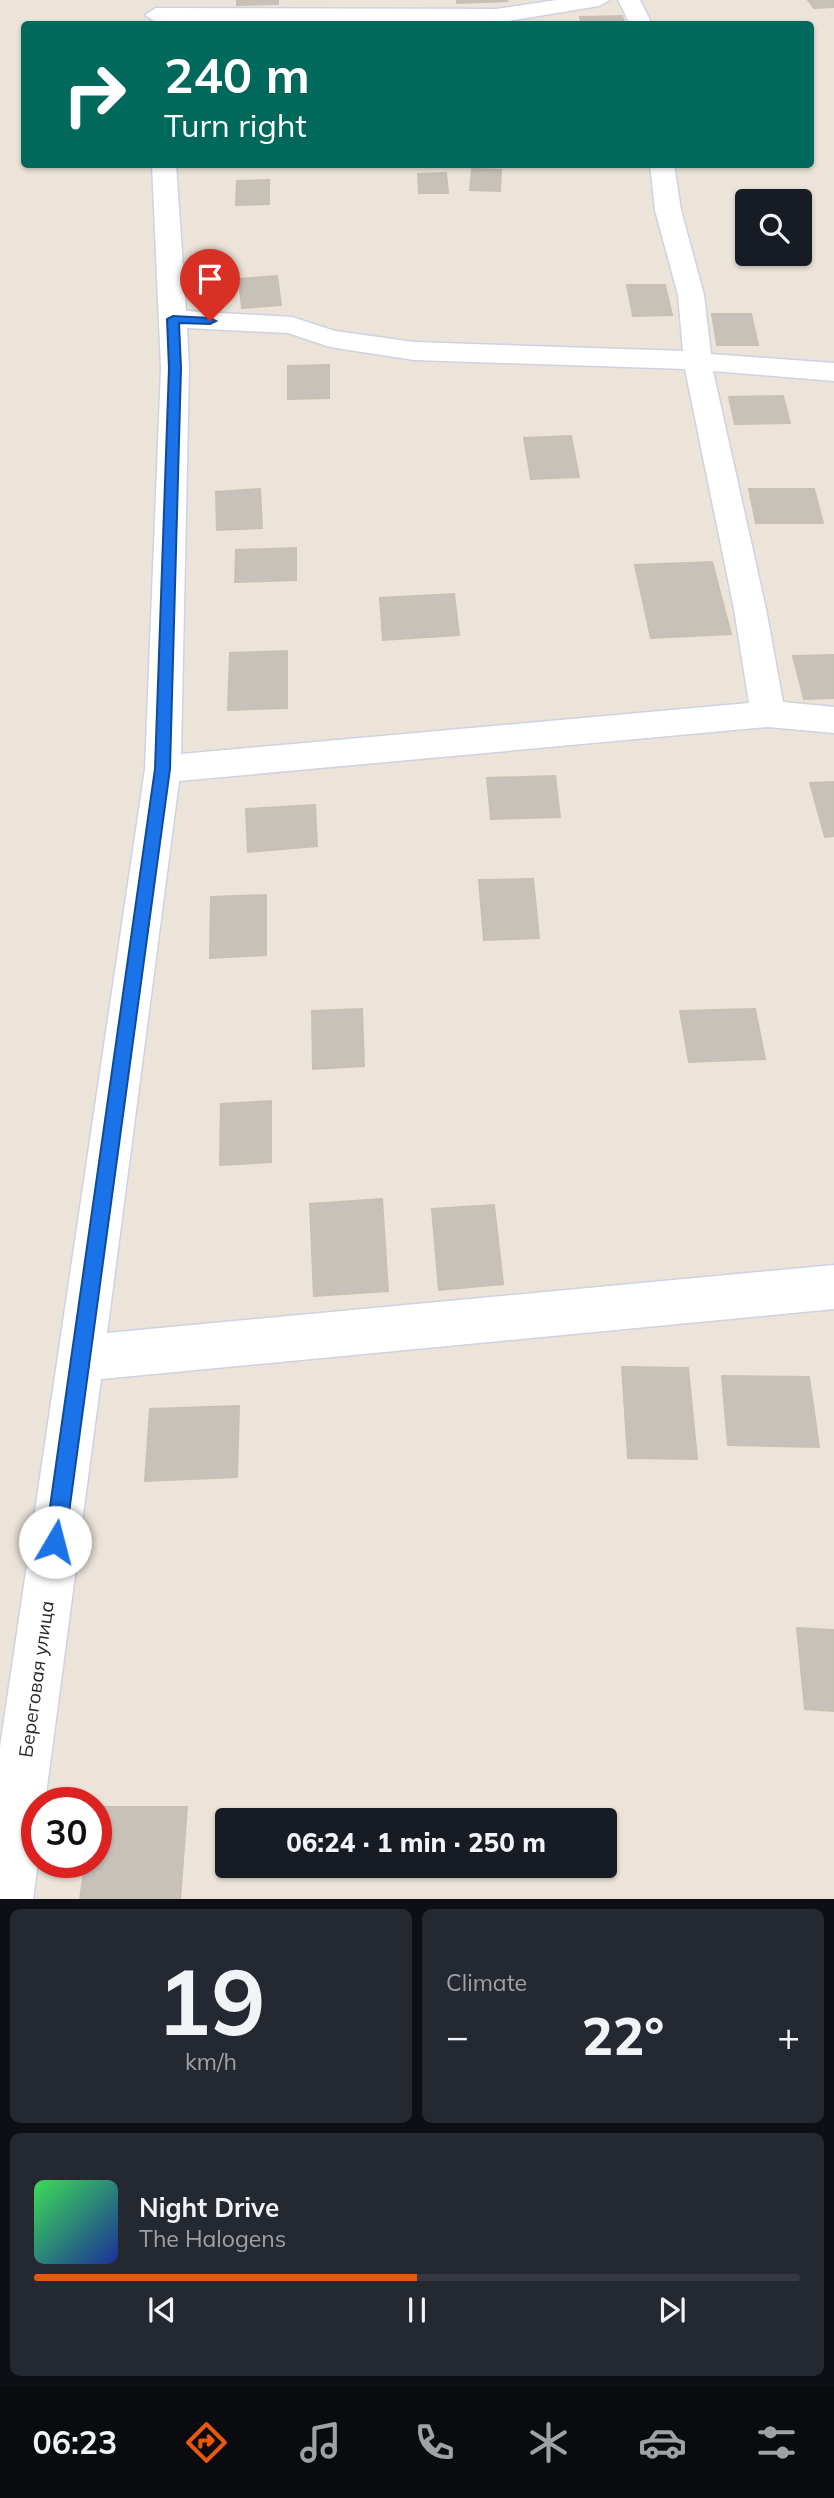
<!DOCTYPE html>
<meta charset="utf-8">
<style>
:root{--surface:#171b24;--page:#242831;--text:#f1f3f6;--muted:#9ea1a6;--line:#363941;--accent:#ea580c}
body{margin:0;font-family:Mulish,sans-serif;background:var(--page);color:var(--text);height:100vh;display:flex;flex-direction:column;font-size:26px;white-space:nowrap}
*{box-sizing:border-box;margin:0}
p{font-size:23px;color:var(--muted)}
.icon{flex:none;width:38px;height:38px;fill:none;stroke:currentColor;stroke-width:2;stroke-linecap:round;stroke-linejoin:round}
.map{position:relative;height:1899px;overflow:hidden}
.sheet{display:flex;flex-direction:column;gap:10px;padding:10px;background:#0d0f14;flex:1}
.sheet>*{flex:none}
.hud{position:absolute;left:21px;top:21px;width:793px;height:147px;border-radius:7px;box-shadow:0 2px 5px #0004;background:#00695c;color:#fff;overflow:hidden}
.fabs{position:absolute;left:735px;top:189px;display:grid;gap:14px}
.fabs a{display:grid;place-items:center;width:77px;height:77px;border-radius:7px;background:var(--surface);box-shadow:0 2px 5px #0004;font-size:35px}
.speed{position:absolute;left:21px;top:1787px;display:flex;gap:14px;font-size:35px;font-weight:700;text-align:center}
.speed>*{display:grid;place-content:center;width:91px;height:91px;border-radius:50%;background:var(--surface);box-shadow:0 2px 5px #0004;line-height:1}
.speed .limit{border:10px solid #d22;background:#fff;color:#111}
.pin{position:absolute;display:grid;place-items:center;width:60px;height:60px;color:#fff;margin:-72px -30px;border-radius:50% 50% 50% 0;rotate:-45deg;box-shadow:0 0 7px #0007}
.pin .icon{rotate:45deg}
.me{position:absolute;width:77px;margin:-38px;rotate:8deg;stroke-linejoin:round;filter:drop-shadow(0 0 5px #0008)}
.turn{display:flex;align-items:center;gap:24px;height:147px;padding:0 28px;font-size:32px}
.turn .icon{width:91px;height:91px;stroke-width:2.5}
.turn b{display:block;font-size:49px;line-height:60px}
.big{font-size:52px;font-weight:800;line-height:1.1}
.sheet .tile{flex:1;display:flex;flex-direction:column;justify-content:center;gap:10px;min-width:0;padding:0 24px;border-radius:10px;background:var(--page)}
.sheet .dial{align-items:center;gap:0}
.dial b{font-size:91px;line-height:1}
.song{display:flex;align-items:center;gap:21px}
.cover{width:84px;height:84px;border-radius:10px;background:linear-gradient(135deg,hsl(130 70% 55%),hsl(230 70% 35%))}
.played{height:7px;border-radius:4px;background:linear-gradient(90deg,var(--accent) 50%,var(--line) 50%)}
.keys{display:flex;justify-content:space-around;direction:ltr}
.heat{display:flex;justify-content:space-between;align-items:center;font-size:38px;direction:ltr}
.sheet .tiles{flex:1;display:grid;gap:10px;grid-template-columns:1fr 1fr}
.tile:last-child{grid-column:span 2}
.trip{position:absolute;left:215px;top:1808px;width:402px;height:70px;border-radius:7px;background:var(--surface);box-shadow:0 2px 5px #0004;font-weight:800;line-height:70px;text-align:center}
.menu{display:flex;height:112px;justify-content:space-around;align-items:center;background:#090b0e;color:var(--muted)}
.menu .icon{width:49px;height:49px}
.menu .selected{color:var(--accent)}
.menu b{font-size:32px;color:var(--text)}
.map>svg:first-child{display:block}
</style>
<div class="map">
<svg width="834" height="1900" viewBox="0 0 834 1900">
<rect width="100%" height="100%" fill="#ece4d9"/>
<path fill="#c7c1b9" stroke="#c8c0b3" stroke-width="2" d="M237 0H278V4L237 5Z
M457 0H506L507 1 457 3Z
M808 0H834V7L814 8Z
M622 16 625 24H582L580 17Z
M244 20 298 21 297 24H244Z
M472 169 501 170 500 191 470 190Z
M446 173 448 193H419L418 174Z
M269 180V204L236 205 237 181Z
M277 276 281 305 242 308 239 279Z
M627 285H665L672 315 633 316Z
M712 314H751L758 345H717Z
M329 365V398L288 399V366Z
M783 396 790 423 735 424 729 397Z
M571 436 579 477 531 479 524 438Z
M260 489 262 528 217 530 216 492Z
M749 489H814L823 523H756Z
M296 548V580L235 582 236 550Z
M712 562 731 634 651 638 635 565Z
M454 594 459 635 383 640 380 598Z
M287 651V708L228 710 230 653Z
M834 655V698L804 699 793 656Z
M555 776 560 817 491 819 487 778Z
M834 782V836L825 837 810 783Z
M315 805 317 846 248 852 246 809Z
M533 879 539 938 484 940 479 880Z
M266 895V955L210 958 211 897Z
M362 1009 364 1066 313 1069 312 1011Z
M755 1009 765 1059 689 1062 680 1011Z
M271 1101V1162L220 1165 221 1104Z
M382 1199 388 1291 314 1296 310 1204Z
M494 1205 503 1284 439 1290 432 1209Z
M622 1367 688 1368 697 1459 628 1458Z
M722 1376 809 1377 819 1447 728 1445Z
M239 1406 237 1477 145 1481 150 1409Z
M797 1628 834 1630V1711L805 1709Z
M96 1807H187L180 1900H80L85 1862H96Z"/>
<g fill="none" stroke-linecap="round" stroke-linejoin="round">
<g stroke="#ced2e3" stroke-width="3">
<path id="minor" d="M557 0H610L599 6 496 23 156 22 145 15 156 8 496 9Z
M618 0H640L652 24H630Z
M152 164H176L186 311 292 317 335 331 414 342 683 351 678 295 655 210 650 164H674L681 210 704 295 711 354 834 363V381L713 371 766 609 783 702 834 707V733L768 727 179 781 107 1333 834 1265V1309L101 1379 45 1802H37L38 1862 33 1900H0V1747L145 769 161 368ZM187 328 288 333 330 347 414 360 685 369 734 609 749 703 181 754 189 368Z"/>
</g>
<use href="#minor" fill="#fff" fill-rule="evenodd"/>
</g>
<path fill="#1a73e8" stroke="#114b97" stroke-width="2" d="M173 316 210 318 216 321 210 324 179 323 181 368 170 769 65 1542 62 1549 55 1552 48 1549 45 1542 155 769 169 368 167 319Z"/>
<g text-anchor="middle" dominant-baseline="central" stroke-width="5" stroke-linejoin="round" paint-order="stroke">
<g font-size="19" fill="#292929" stroke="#fff">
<text transform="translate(36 1679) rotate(-82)">Береговая улица</text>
</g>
</g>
</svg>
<div class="fabs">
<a><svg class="icon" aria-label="search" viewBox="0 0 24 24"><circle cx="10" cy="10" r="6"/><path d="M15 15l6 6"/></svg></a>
</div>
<div class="speed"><div class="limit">30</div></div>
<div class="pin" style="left:210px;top:321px;background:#d93025"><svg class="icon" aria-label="arrive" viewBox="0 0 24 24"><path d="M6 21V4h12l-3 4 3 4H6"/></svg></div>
<svg class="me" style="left:55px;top:1542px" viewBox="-20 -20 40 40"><circle r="19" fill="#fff"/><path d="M0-13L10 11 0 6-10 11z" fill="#1a73e8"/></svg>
<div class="trip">06:24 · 1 min · 250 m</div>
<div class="hud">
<div class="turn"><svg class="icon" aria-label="right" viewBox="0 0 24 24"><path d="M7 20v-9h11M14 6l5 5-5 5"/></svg><div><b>240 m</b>Turn right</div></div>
</div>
</div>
<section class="sheet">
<div class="tiles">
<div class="tile dial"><b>19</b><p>km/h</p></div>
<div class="tile"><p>Climate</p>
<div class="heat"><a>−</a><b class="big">22°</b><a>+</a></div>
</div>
<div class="tile">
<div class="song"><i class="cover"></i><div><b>Night Drive</b><p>The Halogens</p></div></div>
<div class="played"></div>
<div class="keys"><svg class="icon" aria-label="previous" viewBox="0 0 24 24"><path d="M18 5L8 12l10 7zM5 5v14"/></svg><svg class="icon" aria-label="pause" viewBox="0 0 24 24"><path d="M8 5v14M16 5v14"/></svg><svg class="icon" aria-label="next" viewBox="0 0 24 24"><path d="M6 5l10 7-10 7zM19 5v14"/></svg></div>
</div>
</div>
</section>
<nav class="menu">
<b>06:23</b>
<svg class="icon selected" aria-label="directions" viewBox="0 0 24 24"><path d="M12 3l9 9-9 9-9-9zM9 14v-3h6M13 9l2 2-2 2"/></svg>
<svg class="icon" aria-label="music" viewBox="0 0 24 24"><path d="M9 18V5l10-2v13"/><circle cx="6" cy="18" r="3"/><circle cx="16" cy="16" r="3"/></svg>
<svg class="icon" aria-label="phone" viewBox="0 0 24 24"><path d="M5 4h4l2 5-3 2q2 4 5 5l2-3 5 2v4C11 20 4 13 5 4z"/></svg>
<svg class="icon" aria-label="climate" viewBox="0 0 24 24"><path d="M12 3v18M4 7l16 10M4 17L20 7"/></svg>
<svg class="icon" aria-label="car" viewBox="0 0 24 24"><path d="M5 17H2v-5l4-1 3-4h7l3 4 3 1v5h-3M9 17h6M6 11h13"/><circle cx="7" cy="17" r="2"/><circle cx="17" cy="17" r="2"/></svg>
<svg class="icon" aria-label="filters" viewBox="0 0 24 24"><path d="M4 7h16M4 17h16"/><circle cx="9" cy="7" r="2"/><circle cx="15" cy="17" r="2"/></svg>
</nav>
